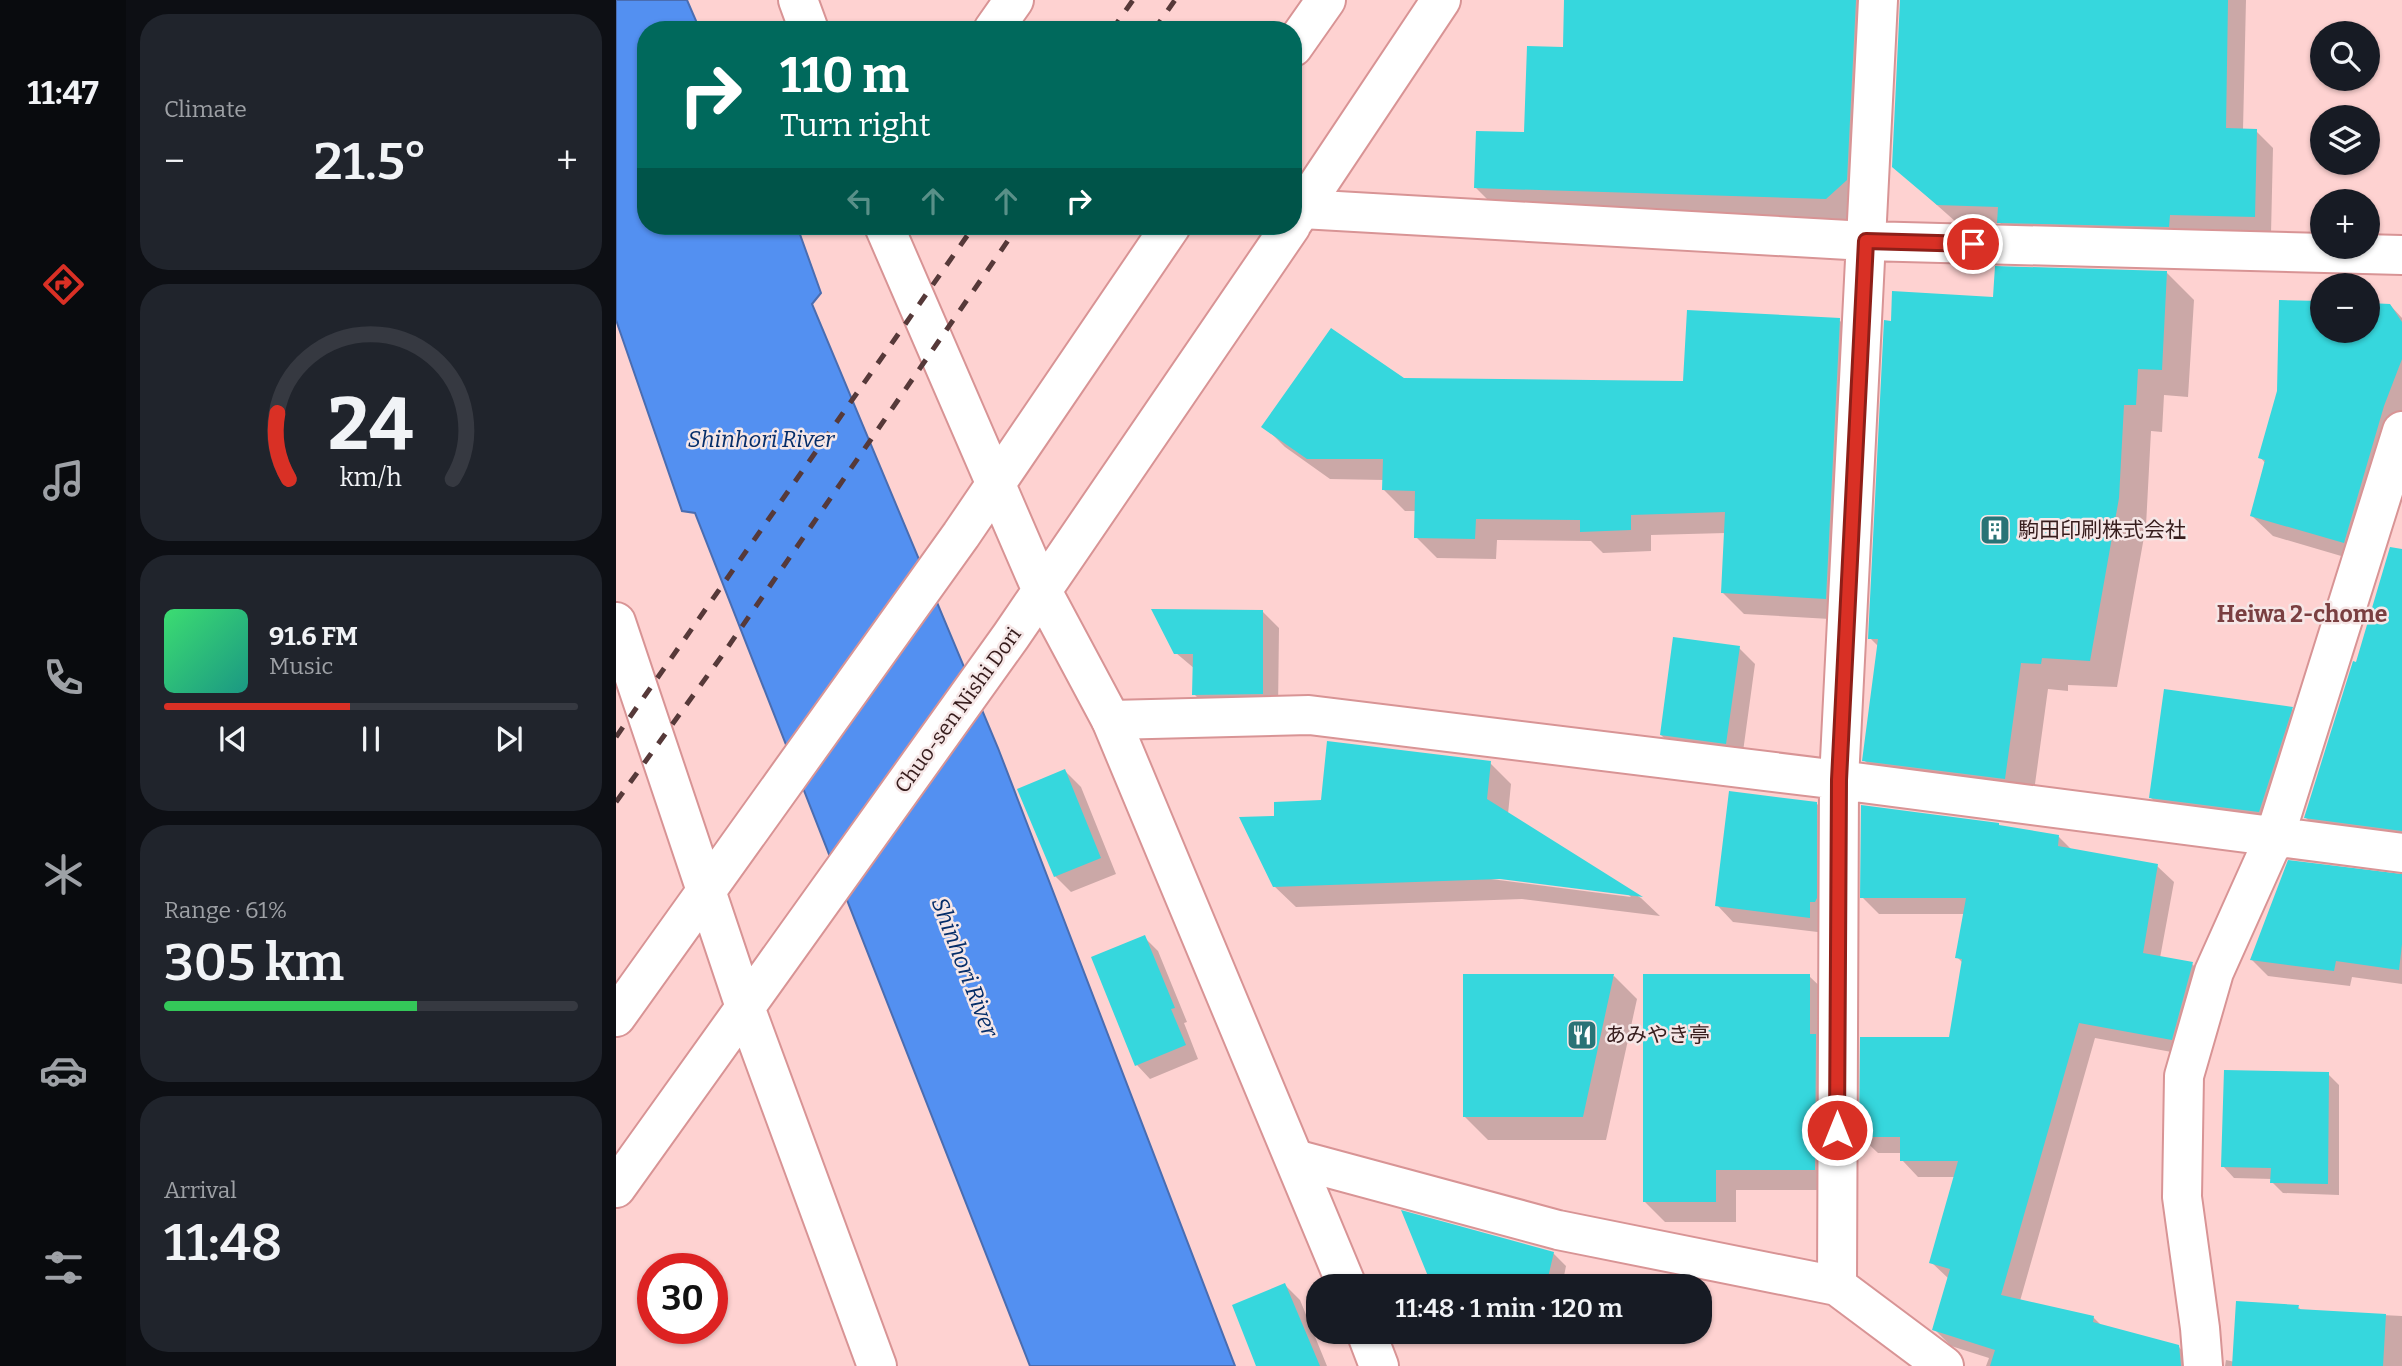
<!DOCTYPE html>
<meta charset="utf-8">
<style>
:root{--surface:#171b24;--page:#20242c;--text:#f1f3f6;--muted:#9ea1a6;--line:#363941;--accent:#d93025}
body{margin:0;font-family:Bitter,"Noto Sans JP",serif;background:var(--page);color:var(--text);height:100vh;display:flex;flex-direction:column;font-size:26px;white-space:nowrap}
*{box-sizing:border-box;margin:0}
p{font-size:23px;color:var(--muted)}
.icon{flex:none;width:38px;height:38px;fill:none;stroke:currentColor;stroke-width:2;stroke-linecap:round;stroke-linejoin:round}
.map{position:relative;flex:1;overflow:hidden}
.panel{display:flex;flex-direction:column;gap:14px;padding:14px;background:#0d0f14;width:490px}
.panel>*{flex:none}
.hud{position:absolute;left:21px;top:21px;width:665px;height:214px;border-radius:28px;box-shadow:0 2px 5px #0004;background:#00695c;color:#fff;overflow:hidden}
.tools{position:absolute;left:1694px;top:21px;display:grid;gap:14px}
.tools a{display:grid;place-items:center;width:70px;height:70px;border-radius:50%;background:var(--surface);box-shadow:0 2px 5px #0004;font-size:35px}
.speed{position:absolute;left:21px;top:1253px;display:flex;gap:14px;font-size:35px;font-weight:700;text-align:center}
.speed>*{display:grid;place-content:center;width:91px;height:91px;border-radius:50%;background:var(--surface);box-shadow:0 2px 5px #0004;line-height:1}
.speed .limit{border:10px solid #d22;background:#fff;color:#111}
.pin{position:absolute;display:grid;place-items:center;width:60px;height:60px;color:#fff;margin:-30px;border:4px solid #fff;border-radius:50%;box-shadow:0 2px 7px #0007}
.me{position:absolute;width:77px;margin:-38px;rotate:0deg;stroke-linejoin:round;filter:drop-shadow(0 0 5px #0008)}
.turn{display:flex;align-items:center;gap:24px;height:147px;padding:0 28px;font-size:32px}
.turn .icon{width:91px;height:91px;stroke-width:2.5}
.turn b{display:block;font-size:49px;line-height:60px}
.lanes{display:flex;align-items:center;height:66px;padding:0 28px;background:#0003;justify-content:center;gap:35px;direction:ltr}
.lanes .off{opacity:.35}
.big{font-size:52px;font-weight:600;line-height:1.1}
.panel .tile{flex:1;display:flex;flex-direction:column;justify-content:center;gap:10px;min-width:0;padding:0 24px;border-radius:28px;background:var(--page)}
.panel .dial{align-items:center;gap:0}
.dial svg{height:182px;overflow:visible;fill:none;stroke:var(--line);stroke-width:7;stroke-linecap:round;text-anchor:middle}
.dial text{fill:var(--text);stroke:none}
.song{display:flex;align-items:center;gap:21px}
.cover{width:84px;height:84px;border-radius:10px;background:linear-gradient(135deg,hsl(140 70% 55%),hsl(170 70% 35%))}
.played{height:7px;border-radius:4px;background:linear-gradient(90deg,var(--accent) 45%,var(--line) 45%)}
.keys{display:flex;justify-content:space-around;direction:ltr}
.heat{display:flex;justify-content:space-between;align-items:center;font-size:38px;direction:ltr}
.charge{height:10px;border-radius:5px;background:linear-gradient(90deg,#34c759 61%,var(--line) 0)}
.trip{position:absolute;left:690px;top:1274px;width:406px;height:70px;border-radius:28px;background:var(--surface);box-shadow:0 2px 5px #0004;font-weight:600;line-height:70px;text-align:center}
main{display:flex;flex:1;min-height:0}
.tabs{display:flex;flex-direction:column;width:126px;justify-content:space-around;align-items:center;background:#090b0e;color:var(--muted)}
.tabs .icon{width:49px;height:49px}
.tabs .on{color:var(--accent)}
.tabs b{font-size:32px;color:var(--text)}
.map>svg:first-child{display:block}
</style>
<main>
<nav class="tabs">
<b>11:47</b>
<svg class="icon on" aria-label="directions" viewBox="0 0 24 24"><path d="M12 3l9 9-9 9-9-9zM9 14v-3h6M13 9l2 2-2 2"/></svg>
<svg class="icon" aria-label="music" viewBox="0 0 24 24"><path d="M9 18V5l10-2v13"/><circle cx="6" cy="18" r="3"/><circle cx="16" cy="16" r="3"/></svg>
<svg class="icon" aria-label="phone" viewBox="0 0 24 24"><path d="M5 4h4l2 5-3 2q2 4 5 5l2-3 5 2v4C11 20 4 13 5 4z"/></svg>
<svg class="icon" aria-label="climate" viewBox="0 0 24 24"><path d="M12 3v18M4 7l16 10M4 17L20 7"/></svg>
<svg class="icon" aria-label="car" viewBox="0 0 24 24"><path d="M5 17H2v-5l4-1 3-4h7l3 4 3 1v5h-3M9 17h6M6 11h13"/><circle cx="7" cy="17" r="2"/><circle cx="17" cy="17" r="2"/></svg>
<svg class="icon" aria-label="filters" viewBox="0 0 24 24"><path d="M4 7h16M4 17h16"/><circle cx="9" cy="7" r="2"/><circle cx="15" cy="17" r="2"/></svg>
</nav>
<section class="panel">
<div class="tile"><p>Climate</p>
<div class="heat"><a>−</a><b class="big">21.5°</b><a>+</a></div>
</div>
<div class="tile dial"><svg viewBox="0 0 100 80">
<path d="M14 69A42 42 0 1 1 86 69"/>
<path d="M14 69A42 42 0 0 1 9 40" stroke="#d93025"/>
<text x="50" y="56" font-size="32" font-weight="700">24</text>
<text x="50" y="72" font-size="11">km/h</text>
</svg></div>
<div class="tile">
<div class="song"><i class="cover"></i><div><b>91.6 FM</b><p>Music</p></div></div>
<div class="played"></div>
<div class="keys"><svg class="icon" aria-label="previous" viewBox="0 0 24 24"><path d="M18 5L8 12l10 7zM5 5v14"/></svg><svg class="icon" aria-label="pause" viewBox="0 0 24 24"><path d="M8 5v14M16 5v14"/></svg><svg class="icon" aria-label="next" viewBox="0 0 24 24"><path d="M6 5l10 7-10 7zM19 5v14"/></svg></div>
</div>
<div class="tile"><p>Range · 61%</p><b class="big">305 km</b><div class="charge"></div></div>
<div class="tile"><p>Arrival</p><b class="big">11:48</b></div>
</section>
<div class="map">
<svg width="1786" height="1366" viewBox="0 0 1786 1366">
<rect width="100%" height="100%" fill="#fed2d1"/>
<path fill="#5390f1" stroke="#4a6db1" stroke-width="2" d="M0 0H71L84 30H30V226H181L205 293 196 304 382 748 619 1366H414L79 513 66 511 0 320Z"/>
<path fill="#0003" fill-rule="evenodd" d="M963 0H1266L1235 223 884 212 860 188 909 134 949 49Z
M1285 0H1630L1627 130 1640 131 1657 148 1655 234 1400 239 1384 223 1340 222 1277 166Z
M1550 272 1578 300 1572 397 1548 395 1546 432 1535 431 1530 526 1501 687 1452 685V691L1432 689 1416 806 1275 788 1248 760 1263 647 1254 638 1277 322 1378 298Z
M1665 302 1706 303V331H1752V305H1774L1786 318V434L1749 563 1657 536 1636 516 1650 464 1644 457 1663 391Z
M1223 320 1245 341 1231 620 1128 614 1107 593 1110 533 1035 535V551L987 553 975 541 881 540 880 559 821 558 800 537V511H789L768 490V480L714 479 669 447 648 426 787 380 1069 383Z
M647 612 663 628 662 710H594L578 694 579 669 560 653Z
M1754 624 1786 633V844L1706 834 1690 818Z
M1123 648 1139 664 1126 759 1062 751 1045 735Z
M1676 709 1692 725 1659 828 1551 814 1535 798Z
M874 763 895 784 892 814 1025 898 1044 916 906 899 680 907 658 886 660 818 706 802ZM876 876 1011 893 1015 897 875 879Z
M449 771 465 787 500 874 455 892 439 876Z
M1200 803 1217 819 1210 933 1117 922 1101 905Z
M1385 827 1443 837 1456 850 1541 866 1558 882 1544 958 1576 964 1593 980 1572 1055 1479 1038 1404 1301 1477 1317 1487 1327 1563 1347 1579 1366H1370L1373 1358 1335 1346 1318 1329 1333 1279 1315 1262 1339 1177H1302L1286 1160V1153H1262L1245 1137 1334 1039 1347 963 1341 957 1349 914H1263L1246 897Z
M1783 876H1786V984L1736 977 1734 986 1652 976 1636 960Z
M528 937 542 951 571 1022 568 1023 582 1059 534 1079 521 1065Z
M998 976 1021 999 990 1140H872L849 1117Z
M1193 976 1214 996 1219 1190H1120V1222H1049L1028 1201Z
M1712 1074 1723 1085V1195L1667 1193 1656 1182V1179L1618 1178 1607 1166Z
M937 1253 950 1266 946 1286H820L816 1282Z
M669 1285 684 1300 711 1366H642Z
M1682 1307 1686 1311 1786 1316V1366H1609L1610 1360 1619 1362Z"/>
<path fill="#36d7dd" d="M948 0H1240L1231 180 1210 199 858 188 860 131 908 132 911 46 947 47Z
M1284 0H1612L1610 128 1641 129 1639 217 1554 215 1553 227 1381 223 1382 207 1321 205 1276 167Z
M1379 266 1551 271 1546 370 1522 369 1520 405H1508L1503 498 1474 661 1426 658 1425 664 1405 663 1389 779 1246 761 1262 639H1252L1268 320 1275 321 1276 291 1377 297Z
M1663 300 1706 301V331H1752V303L1774 304 1786 322V359L1768 406 1728 543 1634 516 1649 460 1642 458 1661 391Z
M1071 310 1224 318 1210 599 1105 593 1109 512 1015 515V530L964 532V520L860 519 859 539 798 538 799 491 766 490 767 459H691L645 427 715 328 788 378 1067 381Z
M1774 547 1786 549V831L1688 818 1737 661 1740 662Z
M535 609 647 610V694L576 695 577 654H558Z
M1057 637 1124 646 1110 744 1044 735Z
M1548 689 1677 707 1643 812 1533 798Z
M711 741 875 761 871 799 1027 897 884 879 657 887 623 817 658 816V802L705 800Z
M449 769 485 858 438 877 401 789Z
M1113 791 1201 802V898L1199 902H1194V918L1099 906Z
M1245 805 1383 823V825L1443 835 1442 846 1542 864 1527 953 1577 962 1556 1040 1463 1023 1385 1295 1478 1316 1477 1322 1563 1345 1565 1366H1374L1379 1350 1316 1330 1334 1269 1313 1263 1342 1161H1284V1137H1243L1244 1037H1333L1346 959 1339 958 1350 898H1244Z
M1672 860 1786 874V944L1783 970 1720 961 1718 971 1634 960Z
M529 935 559 1008 555 1009 570 1045 519 1066 475 957Z
M847 974H998L967 1117H847Z
M1027 974H1194V1034H1200L1199 1170H1100V1202H1027Z
M1608 1070 1713 1072 1712 1184 1654 1183 1655 1168 1605 1167Z
M785 1210 938 1252 930 1286H816Z
M669 1283 704 1366H640L616 1305Z
M1620 1301 1683 1305 1682 1309 1770 1314 1767 1366H1616Z"/>
<g fill="none" stroke-linecap="round" stroke-linejoin="round">
<g stroke="#d89495" stroke-width="42">
<path id="street" d="M686 209 1250 241 1786 255
M495 720 693 715 1223 780 1786 853
M679 1159 942 1230 1221 1286 1328 1366
M1221 1286 1223 780 1262 0
M1587 1366 1584 1328 1566 1197 1568 1076 1598 972 1659 836 1786 431"/>
</g>
<g stroke="#d89495" stroke-width="42">
<path id="secondary" d="M182 0 193 30
M377 30 398 0
M677 47 710 0
M677 222 825 0
M268 226 426 591 495 720 731 1286
M0 622 129 1007 261 1366
M0 1017 345 535 555 226
M0 1188 395 636 675 226
M750 1332 763 1366"/>
</g>
<use href="#street" stroke="#fff" stroke-width="38"/>
<use href="#secondary" stroke="#fff" stroke-width="38"/>
<path stroke="#563939" stroke-width="5" stroke-dasharray="12 12" stroke-linecap="butt" d="M496 30 517 0
M538 30 559 0
M0 737 358 226
M0 802 105 657 402 226"/>
</g>
<g fill="none" stroke-linecap="round" stroke-linejoin="round">
<g stroke="#8d1f18" stroke-width="18">
<path id="route" d="M1221 1130 1223 780 1250 241 1357 244"/>
</g>
<use href="#route" stroke="#d93025" stroke-width="12"/>
</g>
<defs>
<g id="building-square" transform="scale(1.575)"><rect x="-9" y="-9" width="18" height="18" rx="4" fill="#297376" stroke="#f6e7e7"/><path d="M-4-6H4V6H1V3H-1V6H-4ZM-2.5-4.3h1.7v1.8h-1.7ZM.8-4.3h1.7v1.8H.8ZM-2.5-1h1.7V.8h-1.7ZM.8-1h1.7V.8H.8Z" fill="#fff"/></g>
<g id="restaurant-square" transform="scale(1.575)"><rect x="-9" y="-9" width="18" height="18" rx="4" fill="#297376" stroke="#f6e7e7"/><path d="M-5-6h1v4h1v-4h1v4h1v-4h1v5L-1.5 .5V6h-2V.5L-5-1ZM5-6V6H3V1.5H1.5Q1.5-4 5-6Z" fill="#fff"/></g>
</defs>
<g fill-rule="evenodd">
<use href="#building-square" x="1379" y="530"/>
<use href="#restaurant-square" x="966" y="1035"/>
</g>
<g text-anchor="middle" dominant-baseline="central" stroke-width="5" stroke-linejoin="round" paint-order="stroke">
<g font-size="21" fill="#361c1c" stroke="#f6e7e7" text-anchor="start">
<text x="1402" y="530">駒田印刷株式会社</text>
<text x="989" y="1035">あみやき亭</text>
</g>
<g font-size="21" fill="#361c1c" stroke="#f6e7e7">
<text transform="translate(342 710) rotate(-54)">Chuo-sen Nishi Dori</text>
</g>
<g font-size="23" font-style="italic" fill="#052d69" stroke="#f6e7e7">
<text x="145" y="439">Shinhori River</text>
<text transform="translate(349 967) rotate(69)">Shinhori River</text>
</g>
<g font-size="23" font-weight="bold" fill="#7a3f41" stroke="#f6e7e7">
<text x="1686" y="614">Heiwa 2-chome</text>
</g>
</g>
</svg>
<div class="tools">
<a><svg class="icon" aria-label="search" viewBox="0 0 24 24"><circle cx="10" cy="10" r="6"/><path d="M15 15l6 6"/></svg></a>
<a><svg class="icon" aria-label="layers" viewBox="0 0 24 24"><path d="M12 4l9 5-9 5-9-5zM3 14l9 5 9-5"/></svg></a>
<a>+</a>
<a>−</a>
</div>
<div class="speed"><div class="limit">30</div></div>
<div class="pin" style="left:1357px;top:244px;background:#d93025"><svg class="icon" aria-label="arrive" viewBox="0 0 24 24"><path d="M6 21V4h12l-3 4 3 4H6"/></svg></div>
<svg class="me" style="left:1221px;top:1130px" viewBox="-20 -20 40 40"><circle r="17" fill="#d93025" stroke="#fff" stroke-width="3"/><path d="M0-11L8 9 0 5-8 9z" fill="#fff"/></svg>
<div class="trip">11:48 · 1 min · 120 m</div>
<div class="hud">
<div class="turn"><svg class="icon" aria-label="right" viewBox="0 0 24 24"><path d="M7 20v-9h11M14 6l5 5-5 5"/></svg><div><b>110 m</b>Turn right</div></div>
<div class="lanes"><svg class="icon off" aria-label="left" viewBox="0 0 24 24"><path d="M17 20v-9H6M10 6l-5 5 5 5"/></svg><svg class="icon off" aria-label="ahead" viewBox="0 0 24 24"><path d="M12 20V5M6 11l6-6 6 6"/></svg><svg class="icon off" aria-label="ahead" viewBox="0 0 24 24"><path d="M12 20V5M6 11l6-6 6 6"/></svg><svg class="icon" aria-label="right" viewBox="0 0 24 24"><path d="M7 20v-9h11M14 6l5 5-5 5"/></svg></div>
</div>
</div>
</main>
